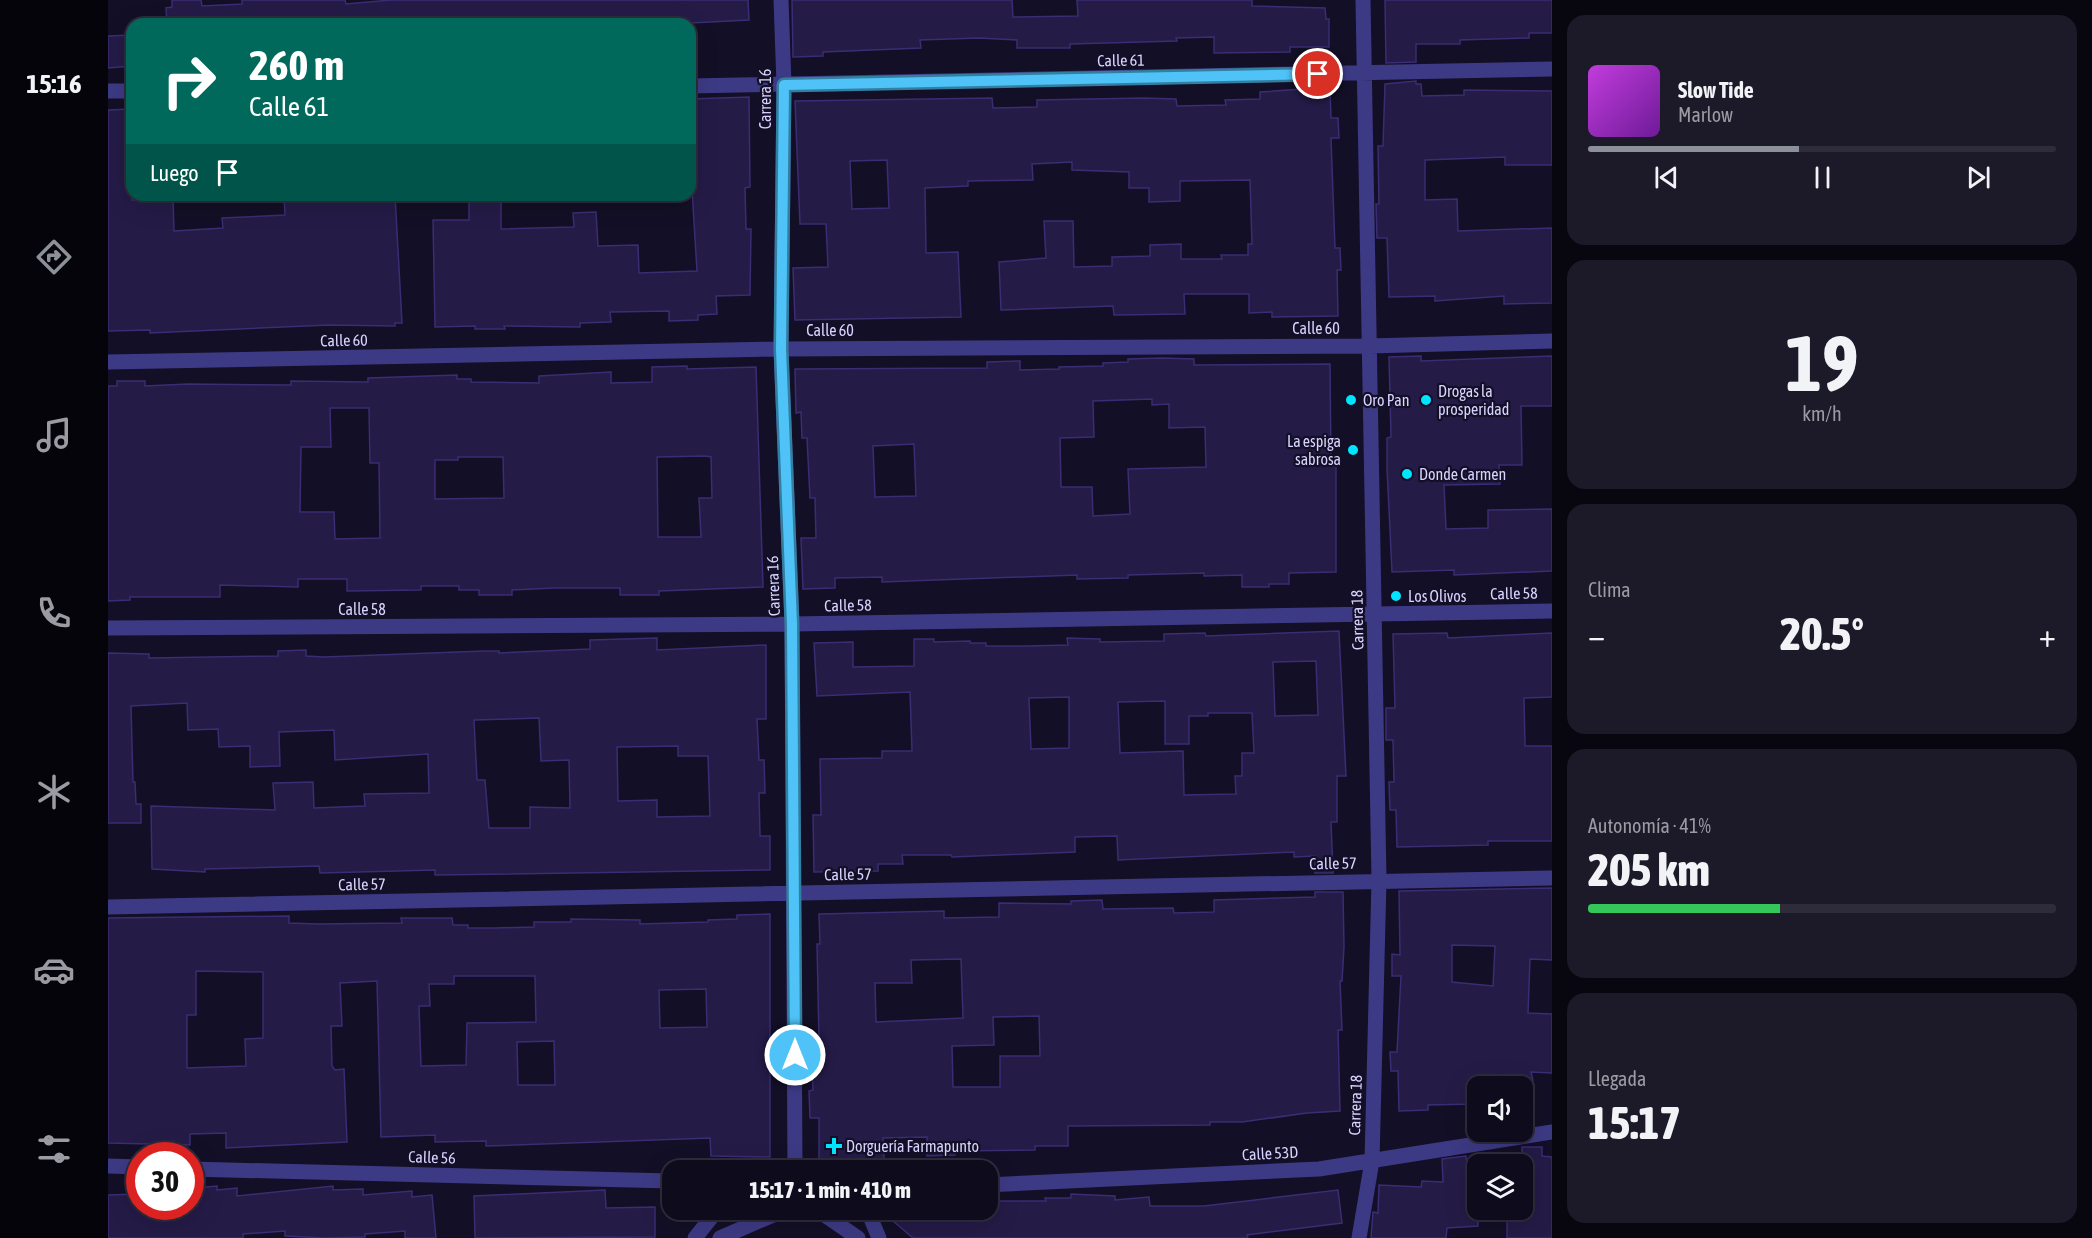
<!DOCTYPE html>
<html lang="es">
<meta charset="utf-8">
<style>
:root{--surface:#0e0b1c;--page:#1c1929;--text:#f1f3f6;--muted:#9b9ba3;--line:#2e2b3b;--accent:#8c9099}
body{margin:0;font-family:"Asap Condensed",sans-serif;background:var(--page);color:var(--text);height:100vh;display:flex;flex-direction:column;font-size:22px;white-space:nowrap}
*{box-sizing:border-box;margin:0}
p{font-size:20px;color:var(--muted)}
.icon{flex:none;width:33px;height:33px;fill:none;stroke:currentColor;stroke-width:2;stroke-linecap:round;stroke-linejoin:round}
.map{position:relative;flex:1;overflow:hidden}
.sheet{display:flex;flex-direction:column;gap:15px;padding:15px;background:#08060f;width:540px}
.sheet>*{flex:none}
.guide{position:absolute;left:18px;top:18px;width:570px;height:183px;border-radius:18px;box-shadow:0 6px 24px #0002,0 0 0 2px var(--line);background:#00695c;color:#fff;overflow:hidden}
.buttons{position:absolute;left:1359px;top:1076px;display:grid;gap:12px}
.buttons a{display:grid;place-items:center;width:66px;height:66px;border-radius:12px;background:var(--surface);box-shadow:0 6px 24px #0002,0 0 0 2px var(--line);font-size:30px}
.speed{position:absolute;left:18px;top:1142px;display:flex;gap:12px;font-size:30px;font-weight:700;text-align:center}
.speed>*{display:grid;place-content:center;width:78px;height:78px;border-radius:50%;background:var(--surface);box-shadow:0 6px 24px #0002,0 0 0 2px var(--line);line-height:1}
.speed .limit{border:9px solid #d22;background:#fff;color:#111}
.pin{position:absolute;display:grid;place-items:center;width:51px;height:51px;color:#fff;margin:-26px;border:3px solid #fff;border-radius:50%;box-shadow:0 2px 6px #0007}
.me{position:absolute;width:66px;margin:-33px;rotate:0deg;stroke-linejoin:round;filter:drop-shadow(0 0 4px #0008)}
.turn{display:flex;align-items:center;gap:21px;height:126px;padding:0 24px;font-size:27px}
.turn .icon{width:78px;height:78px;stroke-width:2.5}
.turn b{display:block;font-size:42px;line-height:51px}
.then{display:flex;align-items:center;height:57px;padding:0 24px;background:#0003;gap:12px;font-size:22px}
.big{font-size:45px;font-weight:800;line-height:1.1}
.sheet .tile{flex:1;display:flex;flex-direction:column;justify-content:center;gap:9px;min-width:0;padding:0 21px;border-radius:18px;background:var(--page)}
.sheet .dial{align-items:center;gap:0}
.dial b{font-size:78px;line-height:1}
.song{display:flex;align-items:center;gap:18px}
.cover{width:72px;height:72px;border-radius:9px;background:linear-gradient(135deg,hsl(290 70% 55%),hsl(280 70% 35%))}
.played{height:6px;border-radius:3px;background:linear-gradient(90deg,var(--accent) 45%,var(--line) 45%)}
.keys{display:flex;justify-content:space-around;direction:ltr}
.heat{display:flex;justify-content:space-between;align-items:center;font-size:33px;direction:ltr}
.charge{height:9px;border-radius:4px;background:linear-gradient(90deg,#34c759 41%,var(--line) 0)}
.trip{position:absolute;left:554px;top:1160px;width:336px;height:60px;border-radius:18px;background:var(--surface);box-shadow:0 6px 24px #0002,0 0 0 2px var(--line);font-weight:800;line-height:60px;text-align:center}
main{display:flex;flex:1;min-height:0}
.menu{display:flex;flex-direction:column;width:108px;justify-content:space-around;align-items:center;background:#06040b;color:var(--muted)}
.menu .icon{width:42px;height:42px}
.menu .selected{color:var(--accent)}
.menu b{font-size:27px;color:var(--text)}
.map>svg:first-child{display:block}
</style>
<main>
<nav class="menu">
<b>15:16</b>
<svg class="icon selected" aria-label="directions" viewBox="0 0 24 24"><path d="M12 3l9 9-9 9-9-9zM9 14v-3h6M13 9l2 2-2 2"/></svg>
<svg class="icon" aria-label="music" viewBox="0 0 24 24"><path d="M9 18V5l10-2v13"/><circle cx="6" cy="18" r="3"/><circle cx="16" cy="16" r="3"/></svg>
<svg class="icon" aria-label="phone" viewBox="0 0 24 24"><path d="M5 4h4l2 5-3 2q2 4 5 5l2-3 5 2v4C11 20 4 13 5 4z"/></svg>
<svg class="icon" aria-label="climate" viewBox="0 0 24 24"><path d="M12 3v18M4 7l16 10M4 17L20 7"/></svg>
<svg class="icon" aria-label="car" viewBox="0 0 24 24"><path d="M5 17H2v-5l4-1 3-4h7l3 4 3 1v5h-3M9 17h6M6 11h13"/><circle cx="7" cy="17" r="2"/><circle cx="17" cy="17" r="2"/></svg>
<svg class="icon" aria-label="filters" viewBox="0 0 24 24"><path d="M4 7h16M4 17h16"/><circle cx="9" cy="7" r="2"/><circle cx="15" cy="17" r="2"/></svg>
</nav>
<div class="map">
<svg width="1444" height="1238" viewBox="0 0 1444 1238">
<rect width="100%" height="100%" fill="#130f26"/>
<path fill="#241b47" stroke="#3b2d73" stroke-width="1.5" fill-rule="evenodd" d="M64 0H93L94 6 134 4V0H237L238 4 283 0H640L641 20 562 24H59L58 8 64 7Z
M684 0H904L905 17 970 16 969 0H1144V6L1217 8 1218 19H1221V47H1182V52L1106 53V37L1068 38 1069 41 962 44V48H909V40L871 38 812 40 813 48 715 52V56L685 57Z
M1277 0H1444V33H1421V38L1352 40V44H1308V62L1278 63Z
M24 35V66L0 68V36Z
M1308 81V84H1313L1314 96 1356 95V90L1444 91V165H1397V157L1317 160V200L1349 199 1350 231 1444 228V303L1396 304V296L1327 301V296L1281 297 1279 238H1269L1268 204H1271L1270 146H1275L1277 84Z
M1196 89H1222L1223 118H1230L1231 138H1223L1227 248H1232L1233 270H1229L1230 316 1164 317V312L1141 313V294H1076L1077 314 1006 315 1005 306 893 310 891 262 938 258 936 221H965L966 267 1004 266V257L1042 256V245L1073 244V259H1114L1113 255H1140V244H1144L1142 180 1072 181V201L1041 202V188H1021V172L964 170V162L924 164 925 180 860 181V186L817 188 818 253 850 252 853 317 687 320 685 268 720 267 718 224H692L687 101 884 98 885 108 929 107V100L1035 98 1068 99 1069 106 1118 105 1117 100 1152 99V92ZM779 160 781 208 744 209 742 161Z
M641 97 642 187 637 188 638 229H643L642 295 608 296 609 314 590 315V320L561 321V311L502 312 503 322 472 323V327L396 326 397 329H367V326L327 327 325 220H361V195H393V229L466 227 465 213 488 212 490 246 530 245 531 273 589 271 584 189H582V99Z
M24 109V200L65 198 66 231 115 228 114 218 177 215 176 195H287L294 323H287V326L221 325 42 333V330L0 331V110Z
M1313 356V361L1444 356V406H1413L1414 465H1391L1392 484 1336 485 1338 529 1380 528V510L1444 509V571L1346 575V570L1284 572 1279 468V438L1283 437 1281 357Z
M1054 358 1086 359V365L1222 364 1223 466H1228V572L1181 573V584H1161V587H1134V575L1096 576V573L1020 575V578L969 579V575L774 582V577L727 578V588L695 589 693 538H708L707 498H702L699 438H694L693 412 688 413 687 369 879 368V362L912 361V370L951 369V367L995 366V363L1020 362V359ZM1044 399V405L1061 404V428L1097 427 1098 467 1020 469 1022 514 985 516 984 487H953L952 438 986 437 985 401ZM806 444 808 496 767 497 765 446Z
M579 366V369L648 367 655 587 551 591V595H512V588H446L404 590V595H371V590H351V586H313V590L239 591V579H190V587L112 585V597H22V600L0 601V386H9V381H37V386L80 384 183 385V381L260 382V378L349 375V379H363V382L431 383V376L503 372V383L544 382V367ZM222 408H261L262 463H271L272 538 227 539 226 512H192L193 447H223ZM597 456 603 457 604 498H591L593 537H550L549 457ZM350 457H395L396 498 327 499V460H350Z
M1231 631 1238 776H1229V822H1223L1225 873H1207V856L1186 857V852L1010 860 1009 836 967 837V852L844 857 843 855H794L795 864H770V871L706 872 705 815H713L712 759 774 758V751H804L802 692 709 696 706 643 745 642V667L806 666V639H826V642L862 641V643H878V646H918L960 645 959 638 992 639V642L1056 641V634L1097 633 1098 636ZM1208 661 1210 715 1167 716 1165 662ZM961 697V748L923 749 921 698ZM1057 701V744H1081V716H1100V713H1144L1146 753H1134V776H1127L1128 794 1076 795 1075 751 1012 753 1010 702Z
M1339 633 1340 638 1444 633V697L1416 698 1417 746H1444V841H1380V845L1289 847 1288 810H1282L1281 782H1286L1285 740H1278V708H1287L1285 634Z
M549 638V650L658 645V719H649L651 760H656L657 793H651L652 836H662V870L327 875V870L212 873 211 866 97 869V872L44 869 43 806 167 810 165 783 205 782 206 808 257 806 256 794 321 793 320 754 227 760 226 730 171 732 172 766 142 767V746L111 747 110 729 80 730 79 703 23 706 25 782H27L28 804H33V823H0V653L41 654V658L170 656V651L198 650V656L216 657 376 651H391V653L482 649V640ZM431 718 433 761 461 760 462 808 422 807V828H381L377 780H369L366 720ZM570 746V756H600L602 816 549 817V800L510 801 509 747Z
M1444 888V960L1422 959 1420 1013 1444 1014V1073L1423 1072 1426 1086H1370V1102L1365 1104 1320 1105V1110L1291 1111 1290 1071H1283L1282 1052H1289L1293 976H1284V954L1292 955 1291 891ZM1344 945 1387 946 1385 986 1344 982Z
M1207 892H1235L1236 947 1234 981H1232L1234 1030H1230L1232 1111 1199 1113 1134 1122H1102V1125L960 1126V1146H927V1150L847 1151V1155L819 1156V1137L775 1138 776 1160 711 1164V1118H702L701 1091 705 1090 703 1039H711L709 944H712L711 914 836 911V918L891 917V903L963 904V901L994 900 995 909 1065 908 1066 913 1106 912V900L1207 897ZM853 959 855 1018 768 1022 767 983H804L803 960ZM931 1016 932 1056H892V1087H845L844 1046 886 1045 885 1017Z
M662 914V1157L603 1156 602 1138 378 1146V1141L327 1142V1135L273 1137 269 981 232 983 234 1026H223L224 1066 227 1070 236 1069 239 1142 118 1148V1133L82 1134V1145L0 1143V918L181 916V923L210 924 294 923 293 918H344L345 925H360V928H387L426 927V922H463V919L532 920V924L600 922V920L629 919V915ZM88 971 155 972V1038L137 1039 138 1066 79 1068V1015H88ZM346 976H427L428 1022 359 1023 358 1065 313 1066 311 1006H322L321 984H346ZM598 989 599 1027 552 1028 551 990ZM446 1041 447 1085H410L409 1042Z
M1414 1147H1434V1156L1444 1157V1238H1399V1209H1414Z
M1358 1156V1159H1370V1226L1339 1228 1338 1238H1263L1265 1212 1270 1213 1271 1185 1313 1187 1314 1181 1335 1182 1334 1159Z
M109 1186V1190L129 1188V1196L225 1186V1190L255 1189V1195L304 1191V1197L324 1195 328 1238H297V1231L257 1234V1237L216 1238 177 1236V1231L135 1234V1238H0V1195L32 1194V1206H89L87 1188Z
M497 1190 498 1208 547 1207V1237L367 1238 366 1196Z
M1230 1190 1234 1223 1139 1235 1140 1238H805L778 1215 846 1214V1209H879L882 1201H938L937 1198H963V1194L1007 1196V1200L1041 1197 1042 1206H1096Z"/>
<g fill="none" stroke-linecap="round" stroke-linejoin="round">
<path stroke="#3d3a85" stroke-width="15" d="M673 0 676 85 673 349 684 624 687 1170
M582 86 1444 69
M0 91H24
M0 362 673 349 1261 346 1444 341
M0 628 684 624 1444 611
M0 907 1444 878
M0 1166 32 1167
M82 1169 564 1181
M879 1185 1211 1169 1444 1132
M708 1209 750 1238
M759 1209 771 1238
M587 1238 610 1209
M612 1238 665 1215 699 1209
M1251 1238 1264 1161 1271 880 1255 0"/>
</g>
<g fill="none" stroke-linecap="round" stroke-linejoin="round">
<g stroke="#337fa1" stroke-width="15">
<path id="route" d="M687 1055 684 624 673 349 676 85 1210 74"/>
</g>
<use href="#route" stroke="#4fc3f7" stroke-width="10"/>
</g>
<g fill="#00e5ff" stroke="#130f26" stroke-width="2">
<circle cx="1243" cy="400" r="6"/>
<circle cx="1318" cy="400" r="6"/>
<circle cx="1245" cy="450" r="6"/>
<circle cx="1299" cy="474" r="6"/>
<circle cx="1288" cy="596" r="6"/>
<path d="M723 1137h6v6h6v6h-6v6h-6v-6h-6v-6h6z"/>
</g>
<g text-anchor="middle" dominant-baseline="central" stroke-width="4.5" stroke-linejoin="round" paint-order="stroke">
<g font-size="16" fill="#d9d4ff" stroke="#130f26">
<text transform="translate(1013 60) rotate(-1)">Calle 61</text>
<text transform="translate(657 99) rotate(-90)">Carrera 16</text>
<text x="1208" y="328">Calle 60</text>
<text x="722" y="330">Calle 60</text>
<text transform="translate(236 340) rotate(-1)">Calle 60</text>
<text transform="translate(665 586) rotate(-92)">Carrera 16</text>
<text transform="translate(1406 593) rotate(-1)">Calle 58</text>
<text transform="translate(740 605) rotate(-1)">Calle 58</text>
<text x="254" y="609">Calle 58</text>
<text transform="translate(1249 620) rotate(-91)">Carrera 18</text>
<text transform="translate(1225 863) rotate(-1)">Calle 57</text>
<text transform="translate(740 874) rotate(-1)">Calle 57</text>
<text transform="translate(254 884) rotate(-1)">Calle 57</text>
<text transform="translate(1247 1105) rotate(-88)">Carrera 18</text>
<text transform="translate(1162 1153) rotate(-3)">Calle 53D</text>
<text transform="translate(324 1157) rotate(2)">Calle 56</text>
</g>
<g font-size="16" fill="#d9d4ff" stroke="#130f26" text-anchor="start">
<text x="1330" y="391">Drogas la<tspan x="1330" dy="18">prosperidad</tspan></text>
<text x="1255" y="400">Oro Pan</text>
<text x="1233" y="441" text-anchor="end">La espiga<tspan x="1233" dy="18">sabrosa</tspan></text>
<text x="1311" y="474">Donde Carmen</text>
<text x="1300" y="596">Los Olivos</text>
<text x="738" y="1146">Dorguería Farmapunto</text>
</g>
</g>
</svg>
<div class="buttons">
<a><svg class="icon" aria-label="sound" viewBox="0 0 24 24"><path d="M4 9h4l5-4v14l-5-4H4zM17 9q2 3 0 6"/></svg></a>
<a><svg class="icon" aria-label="layers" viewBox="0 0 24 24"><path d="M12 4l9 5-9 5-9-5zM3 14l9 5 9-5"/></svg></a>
</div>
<div class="speed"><div class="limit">30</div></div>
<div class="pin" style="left:1210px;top:74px;background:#d93025"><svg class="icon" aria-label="arrive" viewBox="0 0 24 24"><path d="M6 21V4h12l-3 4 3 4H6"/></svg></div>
<svg class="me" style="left:687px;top:1055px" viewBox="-20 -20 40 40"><circle r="17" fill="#4fc3f7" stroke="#fff" stroke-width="3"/><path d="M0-11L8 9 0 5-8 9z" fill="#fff"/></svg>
<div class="trip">15:17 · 1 min · 410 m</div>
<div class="guide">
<div class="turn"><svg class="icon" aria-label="right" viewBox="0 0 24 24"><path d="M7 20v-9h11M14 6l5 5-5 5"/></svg><div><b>260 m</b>Calle 61</div></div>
<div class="then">Luego<svg class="icon" aria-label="arrive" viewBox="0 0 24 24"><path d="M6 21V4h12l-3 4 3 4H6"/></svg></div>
</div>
</div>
<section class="sheet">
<div class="tile">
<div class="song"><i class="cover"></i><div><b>Slow Tide</b><p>Marlow</p></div></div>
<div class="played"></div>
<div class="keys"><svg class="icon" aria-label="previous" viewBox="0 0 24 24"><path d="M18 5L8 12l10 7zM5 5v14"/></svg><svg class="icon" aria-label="pause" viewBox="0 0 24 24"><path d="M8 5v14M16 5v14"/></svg><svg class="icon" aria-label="next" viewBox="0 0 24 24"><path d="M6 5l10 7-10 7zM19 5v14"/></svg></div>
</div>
<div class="tile dial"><b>19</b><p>km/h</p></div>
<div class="tile"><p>Clima</p>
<div class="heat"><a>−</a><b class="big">20.5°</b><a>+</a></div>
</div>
<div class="tile"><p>Autonomía · 41%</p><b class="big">205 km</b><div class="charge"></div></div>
<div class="tile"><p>Llegada</p><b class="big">15:17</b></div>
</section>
</main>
